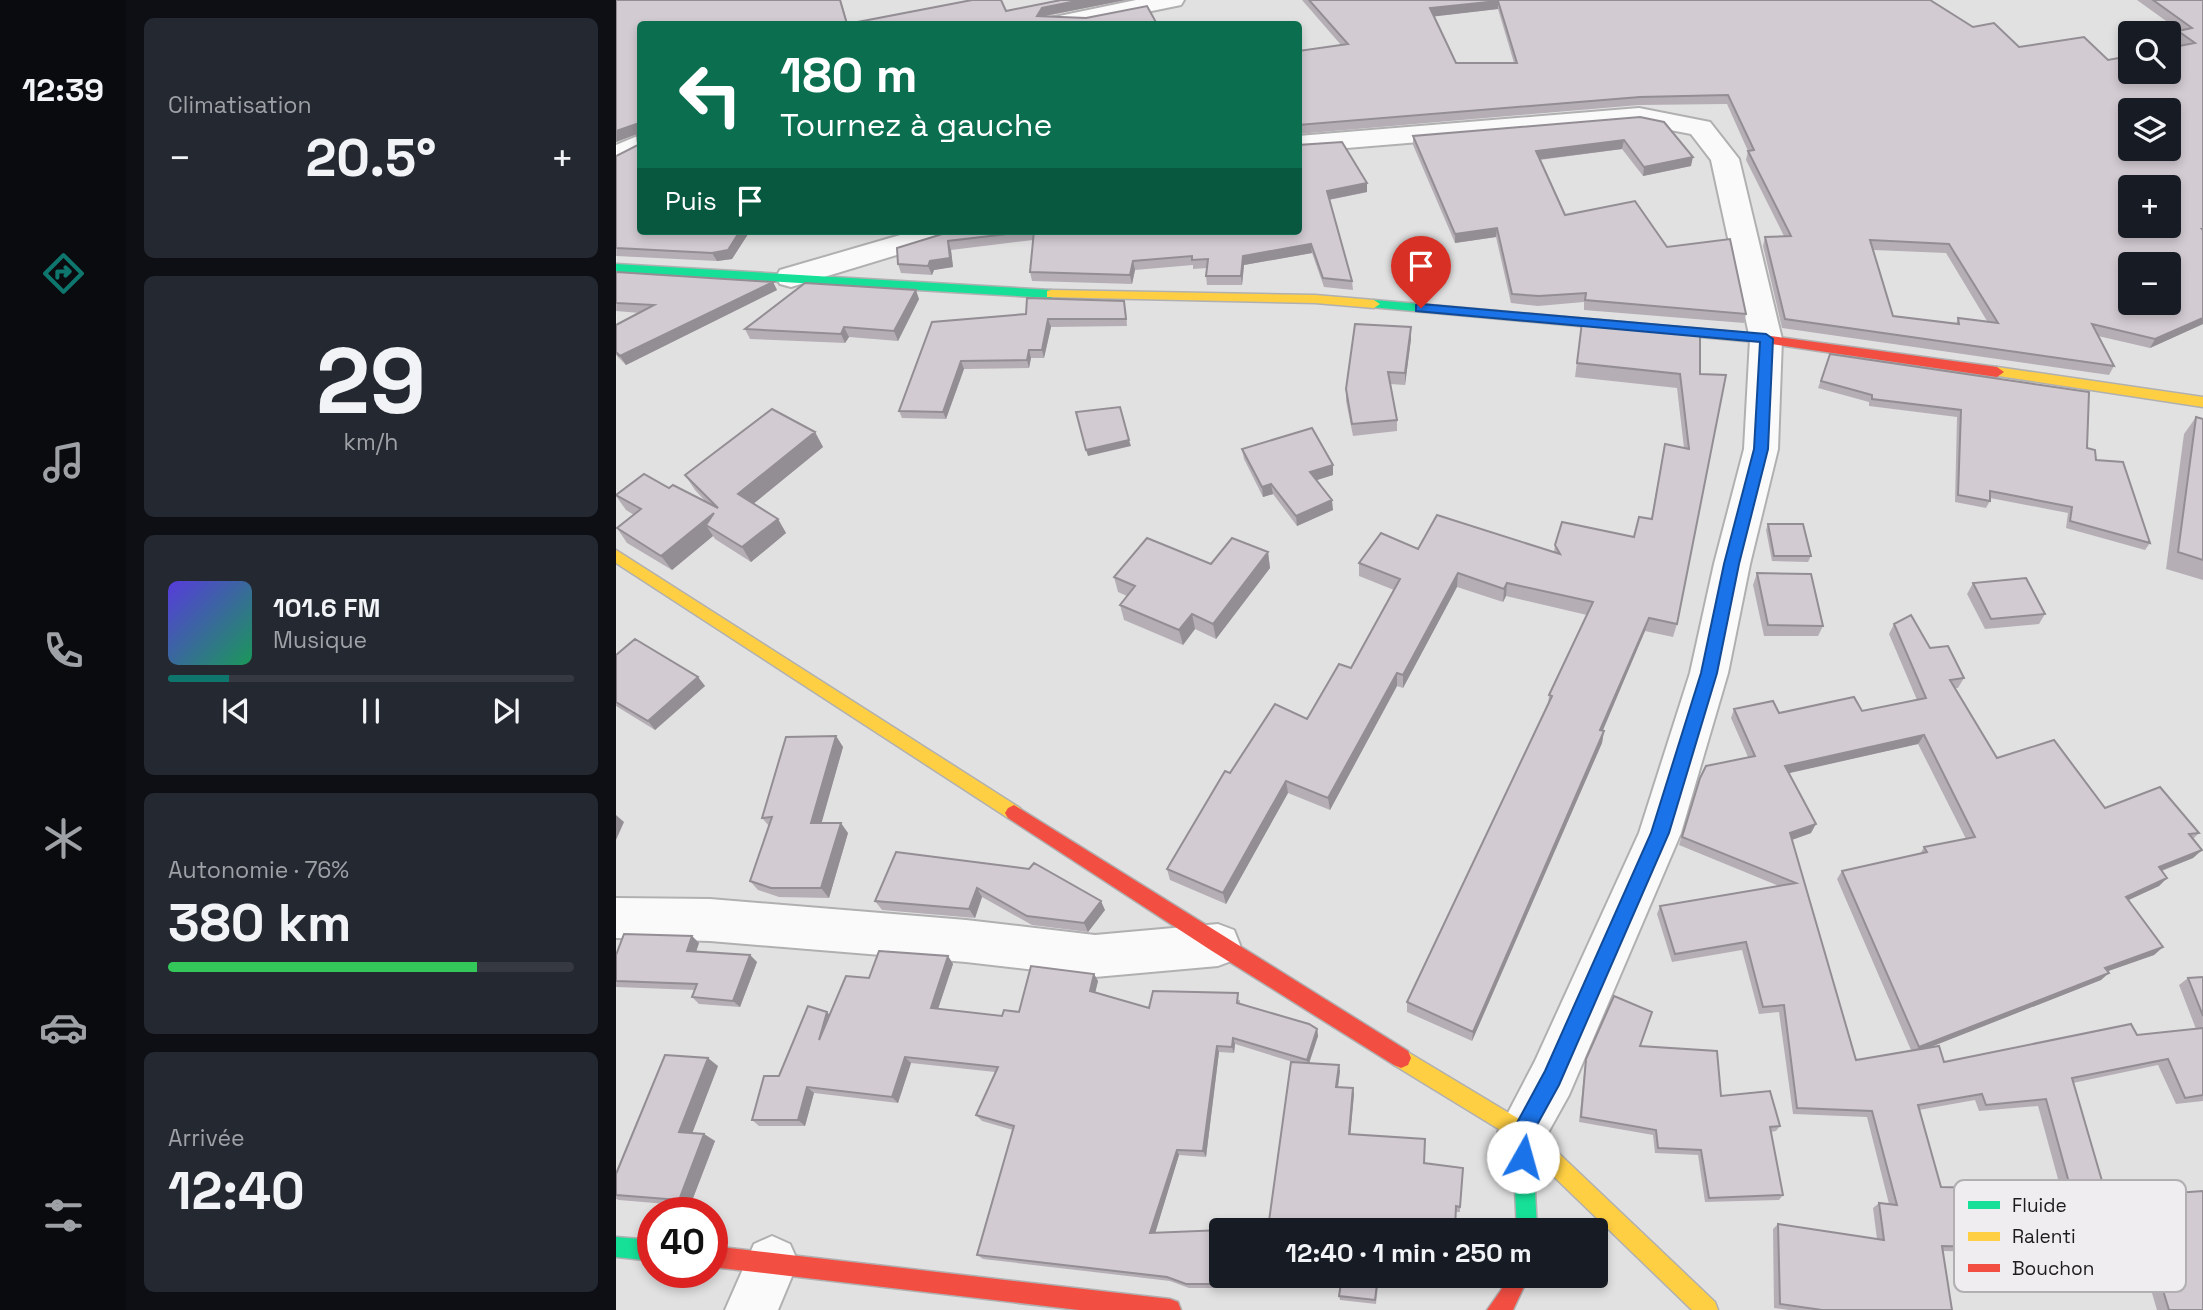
<!DOCTYPE html>
<html lang="fr">
<meta charset="utf-8">
<style>
:root{--surface:#171b24;--page:#242831;--text:#f1f3f6;--muted:#9ea1a6;--line:#363941;--accent:#0f766e}
body{margin:0;font-family:"Space Grotesk",sans-serif;background:var(--page);color:var(--text);height:100vh;display:flex;flex-direction:column;font-size:26px;white-space:nowrap}
*{box-sizing:border-box;margin:0}
p{font-size:23px;color:var(--muted)}
.icon{flex:none;width:38px;height:38px;fill:none;stroke:currentColor;stroke-width:2;stroke-linecap:round;stroke-linejoin:round}
.map{position:relative;flex:1;overflow:hidden}
.drawer{display:flex;flex-direction:column;gap:18px;padding:18px;background:#0d0f14;width:490px}
.drawer>*{flex:none}
.banner{position:absolute;left:21px;top:21px;width:665px;height:214px;border-radius:7px;box-shadow:0 4px 10px #0003;background:#0b6e4f;color:#fff;overflow:hidden}
.buttons{position:absolute;left:1502px;top:21px;display:grid;gap:14px}
.buttons a{display:grid;place-items:center;width:63px;height:63px;border-radius:7px;background:var(--surface);box-shadow:0 4px 10px #0003;font-size:35px}
.speed{position:absolute;left:21px;top:1197px;display:flex;gap:14px;font-size:35px;font-weight:700;text-align:center}
.speed>*{display:grid;place-content:center;width:91px;height:91px;border-radius:50%;background:var(--surface);box-shadow:0 4px 10px #0003;line-height:1}
.speed .limit{border:10px solid #d22;background:#fff;color:#111}
.pin{position:absolute;display:grid;place-items:center;width:60px;height:60px;color:#fff;margin:-72px -30px;border-radius:50% 50% 50% 0;rotate:-45deg;box-shadow:0 0 7px #0007}
.pin .icon{rotate:45deg}
.me{position:absolute;width:77px;margin:-38px;rotate:7deg;stroke-linejoin:round;filter:drop-shadow(0 0 5px #0008)}
.turn{display:flex;align-items:center;gap:24px;height:147px;padding:0 28px;font-size:32px}
.turn .icon{width:91px;height:91px;stroke-width:2.5}
.turn b{display:block;font-size:49px;line-height:60px}
.then{display:flex;align-items:center;height:66px;padding:0 28px;background:#0003;gap:14px;font-size:26px}
.big{font-size:52px;font-weight:800;line-height:1.1}
.drawer .widget{flex:1;display:flex;flex-direction:column;justify-content:center;gap:10px;min-width:0;padding:0 24px;border-radius:10px;background:var(--page)}
.drawer .dial{align-items:center;gap:0}
.dial b{font-size:91px;line-height:1}
.song{display:flex;align-items:center;gap:21px}
.cover{width:84px;height:84px;border-radius:10px;background:linear-gradient(135deg,hsl(250 70% 55%),hsl(150 70% 35%))}
.played{height:7px;border-radius:4px;background:linear-gradient(90deg,var(--accent) 15%,var(--line) 15%)}
.keys{display:flex;justify-content:space-around;direction:ltr}
.heat{display:flex;justify-content:space-between;align-items:center;font-size:38px;direction:ltr}
.charge{height:10px;border-radius:5px;background:linear-gradient(90deg,#34c759 76%,var(--line) 0)}
.trip{position:absolute;left:593px;top:1218px;width:399px;height:70px;border-radius:7px;background:var(--surface);box-shadow:0 4px 10px #0003;font-weight:800;line-height:70px;text-align:center}
main{display:flex;flex:1;min-height:0}
.tabs{display:flex;flex-direction:column;width:126px;justify-content:space-around;align-items:center;background:#090b0e;color:var(--muted)}
.tabs .icon{width:49px;height:49px}
.tabs .current{color:var(--accent)}
.tabs b{font-size:32px;color:var(--text)}
.map>svg:first-child{display:block}
</style>
<main>
<nav class="tabs">
<b>12:39</b>
<svg class="icon current" aria-label="directions" viewBox="0 0 24 24"><path d="M12 3l9 9-9 9-9-9zM9 14v-3h6M13 9l2 2-2 2"/></svg>
<svg class="icon" aria-label="music" viewBox="0 0 24 24"><path d="M9 18V5l10-2v13"/><circle cx="6" cy="18" r="3"/><circle cx="16" cy="16" r="3"/></svg>
<svg class="icon" aria-label="phone" viewBox="0 0 24 24"><path d="M5 4h4l2 5-3 2q2 4 5 5l2-3 5 2v4C11 20 4 13 5 4z"/></svg>
<svg class="icon" aria-label="climate" viewBox="0 0 24 24"><path d="M12 3v18M4 7l16 10M4 17L20 7"/></svg>
<svg class="icon" aria-label="car" viewBox="0 0 24 24"><path d="M5 17H2v-5l4-1 3-4h7l3 4 3 1v5h-3M9 17h6M6 11h13"/><circle cx="7" cy="17" r="2"/><circle cx="17" cy="17" r="2"/></svg>
<svg class="icon" aria-label="filters" viewBox="0 0 24 24"><path d="M4 7h16M4 17h16"/><circle cx="9" cy="7" r="2"/><circle cx="15" cy="17" r="2"/></svg>
</nav>
<section class="drawer">
<div class="widget"><p>Climatisation</p>
<div class="heat"><a>−</a><b class="big">20.5°</b><a>+</a></div>
</div>
<div class="widget dial"><b>29</b><p>km/h</p></div>
<div class="widget">
<div class="song"><i class="cover"></i><div><b>101.6 FM</b><p>Musique</p></div></div>
<div class="played"></div>
<div class="keys"><svg class="icon" aria-label="previous" viewBox="0 0 24 24"><path d="M18 5L8 12l10 7zM5 5v14"/></svg><svg class="icon" aria-label="pause" viewBox="0 0 24 24"><path d="M8 5v14M16 5v14"/></svg><svg class="icon" aria-label="next" viewBox="0 0 24 24"><path d="M6 5l10 7-10 7zM19 5v14"/></svg></div>
</div>
<div class="widget"><p>Autonomie · 76%</p><b class="big">380 km</b><div class="charge"></div></div>
<div class="widget"><p>Arrivée</p><b class="big">12:40</b></div>
</section>
<div class="map">
<svg width="1587" height="1310" viewBox="0 0 1587 1310">
<rect width="100%" height="100%" fill="#e2e1e2"/>
<g fill="none" stroke-linecap="round" stroke-linejoin="round">
<g stroke="#b1b0b1" stroke-width="4">
<path id="street" d="M520 0H568L565 5 472 24H426L429 19Z
M1023 108 1094 122 1123 159 1166 339 1162 449 1134 564 1112 673 1065 833 953 1095 923 1149 906 1156 889 1149 882 1132 919 1061 1023 833 1074 673 1098 564 1128 449 1134 339 1095 160 1075 134 1023 124 682 152V136Z
M24 135V154L0 165V145Z
M298 231H345L340 237 175 287 164 284 160 277 164 270Z
M0 898 94 899 350 920 479 935 602 924 618 930 624 945 618 960 602 966 479 977 350 962 94 941 0 938Z
M156 1236 174 1244 182 1262 162 1310H109L138 1244Z"/>
</g>
<g stroke="#b1b0b1" stroke-width="3">
<path id="fast" d="M0 264 435 290 441 294 435 298 0 272Z
M758 300 1140 334 1146 338 1140 342 754 307 752 304Z
M906 1122 913 1125 916 1132 921 1230H901L896 1132 899 1125Z
M0 1237 37 1240V1261L0 1257Z"/>
</g>
<g stroke="#b1b0b1" stroke-width="3">
<path id="slow" d="M435 290 699 295 758 300 764 304 758 308 699 303 431 297V291Z
M1381 367 1587 397V407L1376 375 1374 372Z
M0 550 404 808 407 813 404 818 398 821 392 818 0 563Z
M785 1048 913 1125 1099 1302 1102 1310H1076L899 1139 778 1065 775 1058 778 1051Z"/>
</g>
<g stroke="#b1b0b1" stroke-width="3">
<path id="jam" d="M1140 334 1381 367 1388 372 1381 377 1135 341 1134 338Z
M398 805 792 1051 795 1058 792 1065 785 1068 778 1065 596 951 392 818 389 813 392 808Z
M96 1246 554 1299 562 1302 565 1310H463L96 1267Z
M891 1276H913L897 1310H871L885 1290Z"/>
</g>
<use href="#street" fill="#fbfafb" fill-rule="evenodd"/>
<use href="#fast" fill="#16e098" fill-rule="evenodd"/>
<use href="#slow" fill="#ffcf43" fill-rule="evenodd"/>
<use href="#jam" fill="#f24e42" fill-rule="evenodd"/>
</g>
<path fill="#b5afb5" fill-rule="evenodd" d="M0 0H225L232 24 356 0H385L390 11 445 0H510L430 16 470 18 531 6 541 24H24V231H134L116 259 101 261 0 256V156L22 145 21 134 0 142Z
M686 0H1314L1357 27 1403 47 1492 60 1566 46 1558 40 1562 31H1564L1521 0H1587V324L1534 348 1482 336 1498 366 1493 375 1166 328 1147 246 1149 237 1168 236 1130 160 1132 151 1111 104 1023 105 682 134V51L725 45ZM882 9 898 63H840L818 16ZM1257 250 1330 253 1371 321 1342 318 1340 324 1277 316Z
M1024 117 1075 166 1027 176 1006 149 924 160 949 215 1051 247 1130 314 1128 323 968 310V302L922 306 895 303 880 237 839 243 797 145V136Z
M682 145 751 183V192L713 200 736 281 737 290 708 287 696 253 628 265 626 285H591L590 276 591 268 577 269V265L519 270 516 284 416 281 414 272 417 240 335 250 337 267 318 270 316 275 285 273 282 264 336 231H682Z
M0 272 157 282 161 290 10 365 0 355V325L24 313 0 311Z
M303 299 282 341 233 337 229 343 134 339 129 329Z
M510 309 511 326 435 327 428 358H415L413 368 348 369 330 419 286 418 283 411 316 322Z
M966 322 1084 332 1061 624 1057 637 1029 631 986 730 988 731 986 743 856 1041 791 1012V1002L932 705 933 695 971 615 890 596 887 602 841 587 787 688 781 686 714 810 672 793 610 904 554 880 551 869 614 773 691 719 735 668 778 590 743 576V563L802 549 938 552 939 545 1018 537 1035 519 1049 444 1068 448 1061 388 959 377Z
M795 339 789 385 774 384 781 420V431L737 436 730 401V389Z
M1214 354 1471 448 1480 460 1534 543 1529 550 1450 528 1452 513 1374 498V501L1370 508 1339 502 1341 417 1253 406V402L1202 388Z
M1580 417 1587 419V580L1550 569 1568 434Z
M199 432 207 447 137 504 162 519 170 533 135 562 99 539 97 536 56 570 11 543 1 528 18 515 10 510 0 496 53 488 91 503 79 490 69 475Z
M626 449 717 475 700 480 717 510 681 526 657 494 647 497 628 459Z
M1152 524 1195 556 1192 562 1156 561 1150 530Z
M652 552 654 568 600 639 579 629 567 645 508 620 504 605 511 596 502 592 498 577 595 564Z
M1141 573 1207 626 1202 636H1148L1137 585Z
M1357 583 1429 614 1423 624 1369 629 1351 594Z
M1278 624 1314 648 1348 678 1342 688H1339L1381 758 1489 808 1583 833 1577 839 1586 850 1577 858 1546 871 1551 878 1543 886 1512 900 1547 947 1538 955 1492 971 1485 980 1313 1047 1328 1062 1521 1035 1580 1029 1563 985 1572 978 1587 977V1101L1560 1104 1542 1065 1457 1083 1491 1198 1587 1310H1541L1525 1256 1327 1251 1336 1310H1173L1158 1308 1157 1229 1162 1224 1261 1239 1257 1208 1263 1203 1273 1204 1251 1117 1177 1114 1163 1012 1143 1014 1126 950 1056 962 1041 914 1044 906 1163 886 1063 845 1084 778 1132 757 1115 718 1118 709 1163 713 1246 711 1301 700 1273 634ZM1302 744 1350 839 1308 847 1304 854 1226 871 1221 879 1295 1050 1240 1060 1176 840 1195 833 1172 773ZM1359 1100 1363 1111 1422 1106 1445 1190 1325 1187 1303 1110Z
M0 655 82 677 89 686 39 730 0 706Z
M220 736 227 747 205 823 232 833 213 898 163 897 142 890 134 881 153 826 146 818Z
M413 869 489 910 472 932 416 925 366 897 359 918 266 910 259 901Z
M76 936 83 943 80 952 134 955 141 962 124 1007 83 1004 76 997 79 990 0 987V955Z
M332 956 337 964 322 1009 386 1016 403 1012 478 974 482 981 479 992 533 1008 624 1000V1004L701 1029 702 1036 693 1064 724 1071 722 1088 738 1094 734 1134 808 1163 844 1207V1212L653 1221 680 1063 619 1044 618 1053 603 1052 590 1157 563 1155 539 1233 606 1276H668L604 1288H573L554 1281 367 1259 361 1255 397 1130 366 1121 360 1115 379 1072 295 1063 282 1103 198 1093 189 1126H143L136 1120 163 1076 211 1012 214 1015 253 978Z
M1024 1046 1105 1096 1164 1126 1160 1131 1155 1132 1167 1195 1163 1200 1089 1202 1082 1155 1039 1153 1037 1135 963 1122 969 1065 970 1059Z
M102 1066 76 1133 88 1134 99 1141 74 1206 3 1200 0 1199V1174Z
M677 1276H763L760 1304 724 1300 723 1296 725 1279Z"/>
<path fill="#938e93" d="M465 0H510L428 16H421L426 8Z
M882 1V9L814 17V8Z
M20 124 24 133 0 142V131Z
M1008 140 1006 149 919 160 920 151Z
M1077 157 1075 166 1027 176 1028 167Z
M751 183V192L711 200V191Z
M881 228 880 237 839 243V234Z
M124 231H134L116 259 101 261 96 253Z
M254 231H268L255 233Z
M332 241 335 250 337 267 318 270 316 275 312 266 314 261Z
M695 244 696 253 628 265 626 285 625 276 627 256Z
M517 261 519 270 516 284 514 275Z
M157 282 161 290 10 365 4 356Z
M300 290 303 299 282 341 278 331Z
M1587 318V324L1534 348 1539 339Z
M432 319 435 327 428 358 426 350Z
M228 327 233 337 229 343 225 334Z
M795 327V339L789 385V373Z
M413 350 415 358 413 368 411 360Z
M345 361 348 369 330 419 327 412Z
M199 432 207 447 131 509 122 494Z
M513 440 515 446 472 456 470 450Z
M717 465V475L695 482 694 472Z
M655 484 657 494 647 497 646 487Z
M716 500 717 510 681 526 680 516Z
M98 513 90 525 97 536 56 570 45 556Z
M162 519 170 533 135 562 126 547Z
M652 552 654 568 600 639 597 624Z
M842 573 841 587 787 688V675Z
M891 583 890 596 887 602 888 589Z
M576 614 579 629 567 645 563 630Z
M1033 618 1029 631 982 742 984 730Z
M781 673V686L714 810 712 798Z
M82 677 89 686 39 730 32 721Z
M988 731 986 743 856 1041 857 1032Z
M1308 735 1302 744 1165 775 1169 766Z
M220 736 227 747 203 832 195 823Z
M670 781 672 793 610 904 607 893Z
M0 815 8 822 0 840Z
M225 823 232 833 213 898 205 888Z
M1200 824 1195 833 1170 842 1174 833Z
M1586 850 1577 858 1534 875 1543 867Z
M1551 878 1543 886 1502 905 1510 897Z
M361 888 366 897 359 918 353 909Z
M485 901 489 910 472 932 468 923Z
M76 936 83 943 78 958 71 951Z
M1547 947 1538 955 1481 975 1489 968Z
M134 955 141 962 124 1007 117 1001Z
M332 956 337 964 320 1015 315 1008Z
M1493 973 1485 980 1297 1054 1303 1047Z
M478 974 482 981 478 998 474 991Z
M211 1012 217 1019 203 1040Z
M701 1029 702 1036 692 1066 691 1060Z
M617 1038 619 1044 618 1053 616 1047Z
M601 1046 603 1052 590 1157 587 1151Z
M289 1057 295 1063 282 1103 276 1097Z
M92 1058 102 1066 74 1139 63 1132Z
M723 1065 724 1071 721 1093 720 1087Z
M191 1087 198 1093 189 1126 182 1120Z
M737 1088 738 1094 734 1139 733 1134Z
M88 1134 99 1141 74 1206 63 1200Z
M561 1150 563 1155 538 1237 534 1233Z"/>
<path fill="#d2cbd2" stroke="#938e93" stroke-width="2" fill-rule="evenodd" d="M0 0H224L231 24 356 0H385L390 11 445 0H465L426 8 421 16 470 18 531 6 541 24H24V231H124L112 250 96 253 0 248V156L22 145 20 124 0 131Z
M693 0H1314L1357 27 1378 23 1403 47 1468 37 1492 60 1514 56V72H1552V48L1579 43 1562 31 1576 28 1537 0H1587V229H1586L1587 230V318L1539 339 1476 324 1498 366 1169 319 1149 237 1175 236 1132 151 1138 150 1112 95 1024 97 682 125V51L732 44ZM882 1 901 63H840L814 8ZM1514 110H1552V149H1514ZM1514 187H1552V226H1514ZM1254 240 1333 244 1382 323 1342 318 1343 324 1277 316ZM1514 264H1552V303H1514Z
M1024 117 1048 122 1077 157 1028 167 1008 140 920 151 949 215 1019 201 1051 247 1114 239 1130 314 969 300 970 293 923 296 896 294 881 228 839 234 797 136Z
M726 142 751 183 711 191 736 281 707 278 695 244 627 256 625 276H590L592 259 576 260V256L517 261 514 275 414 272 418 231 332 241 334 258 314 261 312 266 282 264 281 248 336 231H682V145Z
M0 272 157 282 4 356 0 352V325L38 305 0 303Z
M189 283 300 290 278 331 228 327 225 334 129 329Z
M411 298 508 301 510 319H432L426 350H413L411 360 345 361 327 412 283 411 316 322 410 314Z
M966 322 1084 332V374L1110 375 1061 624 1033 618 984 730 988 731 857 1032 791 1002 936 696 933 695 977 602 891 583 888 589 842 573 787 675 781 673 712 798 670 781 607 893 551 869 609 771 614 773 659 704 691 719 723 664 735 668 784 579 743 563 765 533 802 549 821 515 944 554 939 545 946 522 1018 537 1023 517 1036 519 1049 444 1073 449 1064 374 961 363Z
M739 324 795 327 789 373 772 372 781 420 736 424 730 389Z
M1214 354 1473 392 1471 448 1479 450 1480 460 1507 462 1534 543 1454 521 1456 507 1374 491V501L1342 495 1345 410 1256 399V395L1205 381Z
M504 407 513 440 470 450 460 412Z
M156 409 199 432 122 494 162 519 126 547 90 525 98 513 45 556 1 528 25 509 0 495 28 474 53 488 57 485 102 508 69 475Z
M1580 417 1587 419V560L1562 552Z
M696 428 717 465 694 472 716 500 680 516 655 484 646 487 626 449Z
M1152 524H1187L1195 556H1158Z
M531 538 595 564 616 538 652 552 597 624 576 614 563 630 504 605 519 586 498 577Z
M1141 573 1195 574 1207 626 1152 625Z
M1410 578 1429 614 1375 619 1357 583Z
M1295 615 1314 648 1332 646 1348 678 1334 680 1381 758 1438 740 1489 808 1544 787 1583 833 1573 834 1586 850 1543 867 1551 878 1510 897 1547 947 1489 968 1493 973 1303 1047 1226 871 1311 852 1308 847 1359 837 1308 735 1169 766 1200 824 1174 833 1240 1060 1323 1046 1328 1062 1515 1024 1521 1035 1587 1028V1095L1569 1098 1552 1059 1456 1078 1491 1198 1587 1191V1310H1553L1535 1251 1326 1246 1336 1310H1206L1164 1304 1162 1224 1268 1240 1263 1203 1281 1205 1256 1111 1181 1108 1168 1005 1147 1007 1130 942 1059 954 1044 906 1180 883 1066 837 1084 778 1090 766 1139 756 1118 709 1157 701 1163 713 1238 697 1246 711 1310 698 1278 624ZM1366 1094 1370 1105 1430 1099 1455 1190 1325 1187 1302 1105Z
M19 639 82 677 32 721 0 702V655Z
M220 736 195 823H225L205 888H155L134 881 156 817 146 818 170 737Z
M280 852 413 869 418 863 485 901 468 923 411 916 361 888 353 909 259 901Z
M8 934 76 936 71 951 134 955 117 1001 76 997 81 984 0 981V955Z
M263 951 332 956 315 1008 386 1016 388 1010 403 1012 415 966 478 974 474 991 533 1008 537 991 622 993 621 1003 693 1024 701 1029 691 1060 617 1038 616 1047 601 1046 587 1151 561 1150 534 1233 606 1230V1276H645L602 1284H570L551 1277 361 1255 398 1126 360 1115 382 1067 289 1057 276 1097 191 1087 182 1120H136L148 1076H163L192 1006 211 1012 203 1040 230 976 253 978Z
M1587 977V1016L1572 978Z
M998 996 1036 1012 1024 1046 1101 1051 1105 1096 1154 1091 1164 1126 1154 1127 1167 1195 1093 1198 1085 1150 1042 1148 1040 1130 965 1117 970 1059Z
M49 1055 92 1058 63 1132 88 1134 63 1200 0 1195V1174Z
M675 1062 723 1065 720 1087 737 1088 733 1134 809 1139 808 1163 847 1168 844 1207 840 1206 839 1230H606L653 1221Z
M726 1276H762L759 1300 723 1296Z"/>
<path fill="#1a73e8" stroke="#114b97" stroke-width="2" d="M805 304 1150 334 1157 339 1152 449 1123 564 1101 673 1053 833 943 1085 916 1134 918 1157 915 1164 907 1167 900 1164 896 1132 929 1071 1035 833 1085 673 1108 564 1138 449 1144 342 800 311V305Z"/>
<rect x="1338" y="1180" width="232" height="112" rx="10" fill="#f0edf0" stroke="#b1afb1" stroke-width="2"/>
<rect x="1352" y="1201" width="32" height="8" fill="#16e098"/>
<rect x="1352" y="1232" width="32" height="9" fill="#ffcf43"/>
<rect x="1352" y="1264" width="32" height="8" fill="#f24e42"/>
<g font-size="19" fill="#1e1d1e">
<text x="1396" y="1212">Fluide</text>
<text x="1396" y="1243">Ralenti</text>
<text x="1396" y="1275">Bouchon</text>
</g>
</svg>
<div class="buttons">
<a><svg class="icon" aria-label="search" viewBox="0 0 24 24"><circle cx="10" cy="10" r="6"/><path d="M15 15l6 6"/></svg></a>
<a><svg class="icon" aria-label="layers" viewBox="0 0 24 24"><path d="M12 4l9 5-9 5-9-5zM3 14l9 5 9-5"/></svg></a>
<a>+</a>
<a>−</a>
</div>
<div class="speed"><div class="limit">40</div></div>
<div class="pin" style="left:805px;top:308px;background:#d93025"><svg class="icon" aria-label="arrive" viewBox="0 0 24 24"><path d="M6 21V4h12l-3 4 3 4H6"/></svg></div>
<svg class="me" style="left:907px;top:1157px" viewBox="-20 -20 40 40"><circle r="19" fill="#fff"/><path d="M0-13L10 11 0 6-10 11z" fill="#1a73e8"/></svg>
<div class="trip">12:40 · 1 min · 250 m</div>
<div class="banner">
<div class="turn"><svg class="icon" aria-label="left" viewBox="0 0 24 24"><path d="M17 20v-9H6M10 6l-5 5 5 5"/></svg><div><b>180 m</b>Tournez à gauche</div></div>
<div class="then">Puis<svg class="icon" aria-label="arrive" viewBox="0 0 24 24"><path d="M6 21V4h12l-3 4 3 4H6"/></svg></div>
</div>
</div>
</main>
